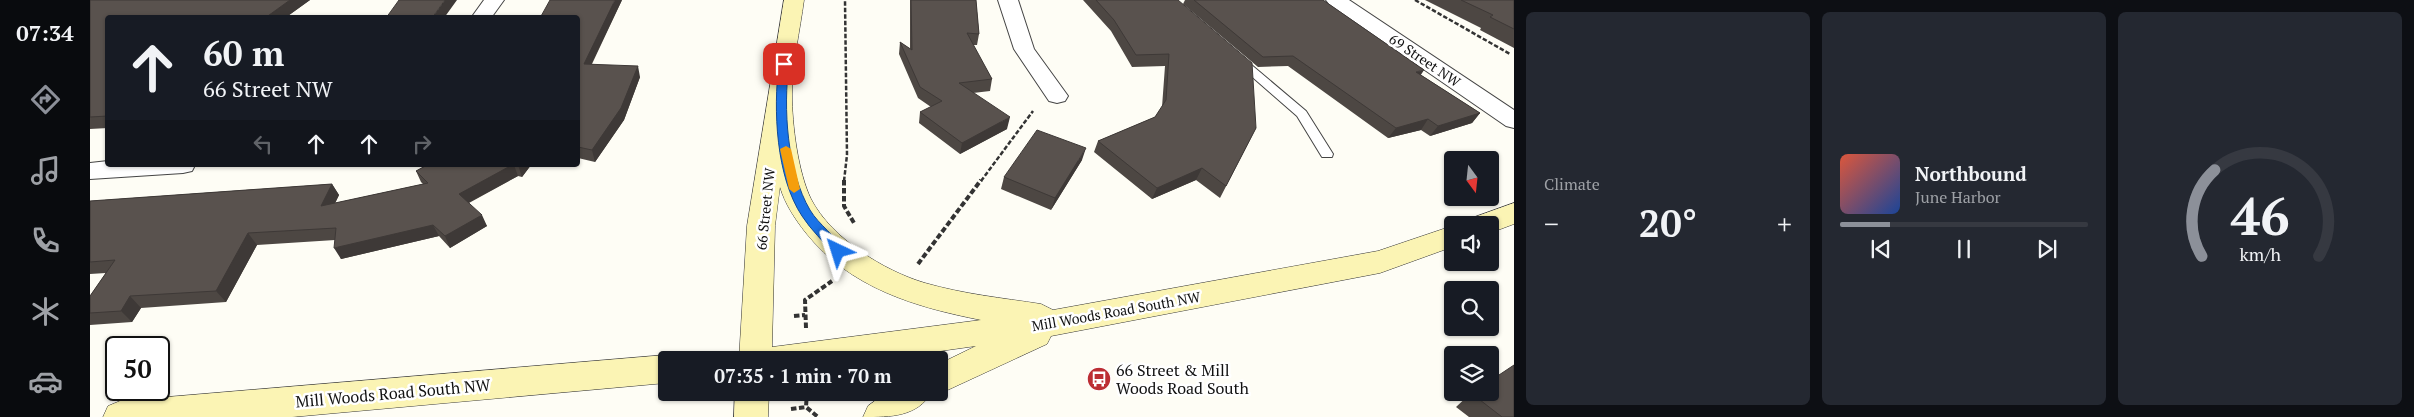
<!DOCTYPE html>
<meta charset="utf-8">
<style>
:root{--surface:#171b24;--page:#242831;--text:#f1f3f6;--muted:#9ea1a6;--line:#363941;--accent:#8c9099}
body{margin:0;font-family:"PT Serif",serif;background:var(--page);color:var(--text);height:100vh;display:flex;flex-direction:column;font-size:19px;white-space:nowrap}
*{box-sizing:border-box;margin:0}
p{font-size:16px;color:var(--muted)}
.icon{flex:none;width:28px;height:28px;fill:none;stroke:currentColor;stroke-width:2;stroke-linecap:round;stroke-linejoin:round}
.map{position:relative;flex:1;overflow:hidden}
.panel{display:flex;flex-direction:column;gap:12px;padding:12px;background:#0d0f14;width:900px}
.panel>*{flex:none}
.top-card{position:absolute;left:15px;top:15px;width:475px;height:152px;border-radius:5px;box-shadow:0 1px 4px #0004;background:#171b24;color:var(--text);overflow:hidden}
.needle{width:32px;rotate:165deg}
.fabs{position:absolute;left:1354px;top:151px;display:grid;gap:10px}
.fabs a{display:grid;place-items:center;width:55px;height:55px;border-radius:5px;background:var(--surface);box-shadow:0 1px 4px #0004;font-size:25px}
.speed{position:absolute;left:15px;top:336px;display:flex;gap:10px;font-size:25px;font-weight:700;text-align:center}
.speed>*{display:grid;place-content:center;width:65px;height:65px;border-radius:50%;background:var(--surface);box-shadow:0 1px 4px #0004;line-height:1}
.speed .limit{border:2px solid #111;border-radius:8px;background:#fff;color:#111}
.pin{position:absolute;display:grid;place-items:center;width:42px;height:42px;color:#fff;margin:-21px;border-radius:10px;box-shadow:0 2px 8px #0006}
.me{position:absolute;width:55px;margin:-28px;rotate:319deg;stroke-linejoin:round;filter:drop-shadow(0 0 4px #0008)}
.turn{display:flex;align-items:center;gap:18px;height:105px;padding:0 15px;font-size:22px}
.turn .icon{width:65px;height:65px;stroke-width:2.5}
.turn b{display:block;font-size:35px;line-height:42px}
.lanes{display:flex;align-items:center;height:48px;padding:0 15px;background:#0003;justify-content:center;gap:25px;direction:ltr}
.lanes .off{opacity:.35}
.big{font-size:38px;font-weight:700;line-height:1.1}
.panel .card{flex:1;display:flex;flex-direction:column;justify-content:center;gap:8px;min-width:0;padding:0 18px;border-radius:8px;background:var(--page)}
.panel .dial{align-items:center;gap:0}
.dial svg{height:130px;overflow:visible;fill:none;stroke:var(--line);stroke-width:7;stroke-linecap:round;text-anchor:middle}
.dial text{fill:var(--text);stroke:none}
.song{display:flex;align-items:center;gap:15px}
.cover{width:60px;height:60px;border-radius:8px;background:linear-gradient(135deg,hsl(10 70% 55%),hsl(220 70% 35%))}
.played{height:5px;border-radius:2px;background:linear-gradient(90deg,var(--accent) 20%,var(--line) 20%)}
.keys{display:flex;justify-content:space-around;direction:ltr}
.heat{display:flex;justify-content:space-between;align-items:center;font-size:28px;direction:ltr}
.panel .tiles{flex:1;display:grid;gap:12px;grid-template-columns:repeat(3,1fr)}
.trip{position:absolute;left:568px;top:351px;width:290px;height:50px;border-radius:5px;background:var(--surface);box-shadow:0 1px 4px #0004;font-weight:700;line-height:50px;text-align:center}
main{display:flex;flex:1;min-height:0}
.tabs{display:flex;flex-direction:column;width:90px;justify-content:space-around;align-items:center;background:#090b0e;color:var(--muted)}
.tabs .icon{width:35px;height:35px}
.tabs .selected{color:var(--accent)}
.tabs b{font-size:22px;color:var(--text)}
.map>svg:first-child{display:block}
</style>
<main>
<nav class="tabs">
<b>07:34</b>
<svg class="icon selected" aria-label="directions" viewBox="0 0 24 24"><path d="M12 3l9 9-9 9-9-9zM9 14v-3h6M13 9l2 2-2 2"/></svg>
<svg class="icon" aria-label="music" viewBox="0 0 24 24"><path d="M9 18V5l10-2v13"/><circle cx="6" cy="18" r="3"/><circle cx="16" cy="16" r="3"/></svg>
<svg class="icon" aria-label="phone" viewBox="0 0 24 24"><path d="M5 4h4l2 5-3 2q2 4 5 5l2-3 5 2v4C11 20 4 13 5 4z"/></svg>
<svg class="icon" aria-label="climate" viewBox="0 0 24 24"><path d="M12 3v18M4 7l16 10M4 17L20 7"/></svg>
<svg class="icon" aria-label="car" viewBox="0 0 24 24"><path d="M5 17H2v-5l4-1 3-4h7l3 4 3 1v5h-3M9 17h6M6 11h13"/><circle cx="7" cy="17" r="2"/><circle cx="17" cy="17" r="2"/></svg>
</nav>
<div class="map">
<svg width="1424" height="417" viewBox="0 0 1424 417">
<rect width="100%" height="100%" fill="#fefdf5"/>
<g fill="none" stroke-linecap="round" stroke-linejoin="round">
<g stroke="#444" stroke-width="2">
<path id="lane" d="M1148 56 1152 57 1216 111 1243 154 1242 157H1232L1207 116 1144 61V57Z"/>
</g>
<g stroke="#444" stroke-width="2">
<path id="street" d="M394 0H414L401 18H381Z
M908 0H928L944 49 978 96 975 101 967 103 959 101 924 49Z
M1236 0H1259L1424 110V128L1416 126 1239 4Z
M18 161V165H105L102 171 93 173 0 179V163Z"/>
</g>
<g stroke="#333" stroke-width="1">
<path id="secondary" d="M694 0H714C710 30 702 65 702 94 702 125 708 172 721 199 741 238 794 271 835 283 873 294 912 298 951 304L963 310 1288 251 1362 226V247L1290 273 961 336 957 344 849 394 844 392H849V364L886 346 786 360H649L657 226ZM690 187C695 204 705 219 716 233 760 288 825 307 891 320L682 347 685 226Z
M1424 203V224L1400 233V225H1378L1382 218Z
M576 355 588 360H576V383L202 417H13L18 406 30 401Z
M645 392H679L678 417H644Z
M797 392H842C827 417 801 417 773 417L778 406Z"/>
</g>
<path stroke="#333" stroke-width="2.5" stroke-dasharray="4.5 2" stroke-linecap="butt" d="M1325 0 1420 54
M754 181 757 155 755 0
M891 181 943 111"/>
<path stroke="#333" stroke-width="4" stroke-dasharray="5.5 2.5" stroke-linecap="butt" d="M754 180V206L764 223
M828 264 891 180
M704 316 715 315
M716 328 715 300 742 281
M717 392 716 407 728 417
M701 409 716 407"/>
<use href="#lane" fill="#fff" fill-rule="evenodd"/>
<use href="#street" fill="#fff" fill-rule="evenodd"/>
<use href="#secondary" fill="#fbf4b4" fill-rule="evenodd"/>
</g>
<path fill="#4d4743" d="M0 0H220L195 18H18V128L0 129Z
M532 0 502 64 550 77 534 120 505 162 488 158V18Z
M820 0H886L889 34 887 45H883L902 79 900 91 883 93 917 129 870 154 829 123 830 112 841 107 828 98 809 54 810 42 820 49Z
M993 0H1088L1166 128 1130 198 1106 180 1062 199 1004 152 1008 141 1065 117 1072 107 1075 66 1042 67 1021 31Z
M1095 0H1233L1331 75 1390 113 1382 123 1340 136 1331 130 1298 138 1198 66 1168 67 1093 4Z
M1335 0H1424V48L1390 30 1391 28Z
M992 160 961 210 911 189 914 177Z
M337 165H441L432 177 428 176 379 203 397 226 360 248 349 236 251 259 245 240 167 245 136 302 51 308 42 322 0 325V296L16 273 0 274V201L242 184 249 195 245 203 333 184 331 182 326 171Z
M1382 392 1424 417H1379L1366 407Z"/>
<path fill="#3e3937" d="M200 0H220L195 18H175Z
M355 0H367L354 18H342Z
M525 0H532L496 75 494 64Z
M548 66 550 77 534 120 505 162 502 150Z
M1334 70 1327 81 1326 72Z
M1390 113 1382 123 1340 136 1348 126Z
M920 117 917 129 870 154 872 143Z
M1338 119 1331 130 1298 138 1306 128Z
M996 148 992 160 961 210 965 198Z
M422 165H424L428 176 374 205 369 194Z
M428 165H441L432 177Z
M1112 168 1106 180 1062 199 1067 188Z
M242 184 249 195 238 218 231 206Z
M392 215 397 226 360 248 355 236Z
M343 225 349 236 251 259 244 248Z
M158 233 167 245 136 302 126 291Z
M40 296 51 308 42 322 31 311Z"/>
<path fill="#59524e" stroke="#3e3937" d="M0 0H200L175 18H18V116L0 117Z
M309 0H355L342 18H296Z
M460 0H525L494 64 548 66 531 108 502 150 488 147V18H450Z
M821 0H886L889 34 877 33 902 79 869 83 920 117 872 143 830 112 852 101 830 87 810 42 822 50Z
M1006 0H1088L1162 63 1166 128 1136 186 1112 168 1067 188 1008 141 1065 117 1076 100 1079 54 1046 55 1024 20Z
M1104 0H1233L1334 70 1326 72 1390 113 1348 126 1338 119 1306 128 1203 56 1173 57Z
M1371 0H1424V29L1400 17 1403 15Z
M947 130 996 148 965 198 914 177Z
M337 165H422L369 194 392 215 355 236 343 225 244 248 246 228 158 233 126 291 40 296 31 311 0 313V296L25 260 0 262V201L242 184 231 206 338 183 326 171Z
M1424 365V417H1412L1381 393 1382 392H1400V381Z"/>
<path fill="#1a73e8" stroke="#114b97" d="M694 61 699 64C693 108 697 171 720 210 729 225 746 236 754 251L748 256 744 254C734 242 721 230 712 216 686 177 683 109 689 64Z"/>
<path fill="#f59e0b" d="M696 146 701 149 710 189 704 193 699 189 690 149Z"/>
<defs>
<g id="bus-disc" transform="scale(1.25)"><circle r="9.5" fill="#bc2e33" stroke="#fff"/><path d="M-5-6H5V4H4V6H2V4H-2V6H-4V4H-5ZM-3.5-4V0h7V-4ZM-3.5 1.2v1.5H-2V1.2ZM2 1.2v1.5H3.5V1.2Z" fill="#fff"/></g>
</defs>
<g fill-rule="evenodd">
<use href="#bus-disc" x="1009" y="379"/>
</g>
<g text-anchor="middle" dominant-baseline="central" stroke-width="5" stroke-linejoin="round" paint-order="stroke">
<g font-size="14" fill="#111" stroke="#fff">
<text transform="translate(1335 60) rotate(34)">69 Street NW</text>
<text transform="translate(675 209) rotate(-84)">66 Street NW</text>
<text transform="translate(1026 311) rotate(-10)">Mill Woods Road South NW</text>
</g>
<g font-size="16" fill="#111" stroke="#fff" text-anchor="start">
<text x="1026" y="370">66 Street &amp; Mill<tspan x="1026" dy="18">Woods Road South</tspan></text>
</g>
<g font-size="16" fill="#111" stroke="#fff">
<text transform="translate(303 393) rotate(-5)">Mill Woods Road South NW</text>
</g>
</g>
</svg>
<div class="fabs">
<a><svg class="needle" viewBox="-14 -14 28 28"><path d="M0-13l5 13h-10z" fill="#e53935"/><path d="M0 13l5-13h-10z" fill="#9ea1a6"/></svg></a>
<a><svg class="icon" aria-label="sound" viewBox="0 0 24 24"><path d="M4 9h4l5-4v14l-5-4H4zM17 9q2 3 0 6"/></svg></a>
<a><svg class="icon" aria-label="search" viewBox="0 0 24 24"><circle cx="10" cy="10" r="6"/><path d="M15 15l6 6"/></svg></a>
<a><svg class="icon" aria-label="layers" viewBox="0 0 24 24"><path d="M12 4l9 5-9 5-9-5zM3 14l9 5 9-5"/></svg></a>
</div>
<div class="speed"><div class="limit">50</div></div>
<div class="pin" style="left:694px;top:64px;background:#d93025"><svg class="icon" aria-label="arrive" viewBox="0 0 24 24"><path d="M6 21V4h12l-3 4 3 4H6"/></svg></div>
<svg class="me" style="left:748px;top:251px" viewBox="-20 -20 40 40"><path d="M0-17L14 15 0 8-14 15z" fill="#1a73e8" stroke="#fff" stroke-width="4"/></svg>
<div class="trip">07:35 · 1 min · 70 m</div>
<div class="top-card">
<div class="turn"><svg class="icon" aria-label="ahead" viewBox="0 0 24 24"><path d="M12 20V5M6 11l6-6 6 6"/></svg><div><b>60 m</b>66 Street NW</div></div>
<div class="lanes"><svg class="icon off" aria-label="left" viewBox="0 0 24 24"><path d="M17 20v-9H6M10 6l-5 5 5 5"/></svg><svg class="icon" aria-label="ahead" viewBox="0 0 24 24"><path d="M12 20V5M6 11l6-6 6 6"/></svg><svg class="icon" aria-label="ahead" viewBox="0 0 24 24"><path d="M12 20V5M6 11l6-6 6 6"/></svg><svg class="icon off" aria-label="right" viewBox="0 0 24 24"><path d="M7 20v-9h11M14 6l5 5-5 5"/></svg></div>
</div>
</div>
<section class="panel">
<div class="tiles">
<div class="card"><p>Climate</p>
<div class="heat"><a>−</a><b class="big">20°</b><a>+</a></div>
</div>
<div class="card">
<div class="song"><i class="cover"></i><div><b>Northbound</b><p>June Harbor</p></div></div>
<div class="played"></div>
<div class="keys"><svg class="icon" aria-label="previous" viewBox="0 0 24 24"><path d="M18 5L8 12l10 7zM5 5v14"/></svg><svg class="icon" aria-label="pause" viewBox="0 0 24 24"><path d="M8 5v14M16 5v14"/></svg><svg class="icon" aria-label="next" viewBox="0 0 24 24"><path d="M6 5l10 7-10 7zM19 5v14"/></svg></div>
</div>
<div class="card dial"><svg viewBox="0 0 100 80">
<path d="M14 69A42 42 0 1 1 86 69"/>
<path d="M14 69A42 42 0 0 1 22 16" stroke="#8c9099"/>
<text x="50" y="56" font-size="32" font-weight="700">46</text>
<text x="50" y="72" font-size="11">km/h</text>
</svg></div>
</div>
</section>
</main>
